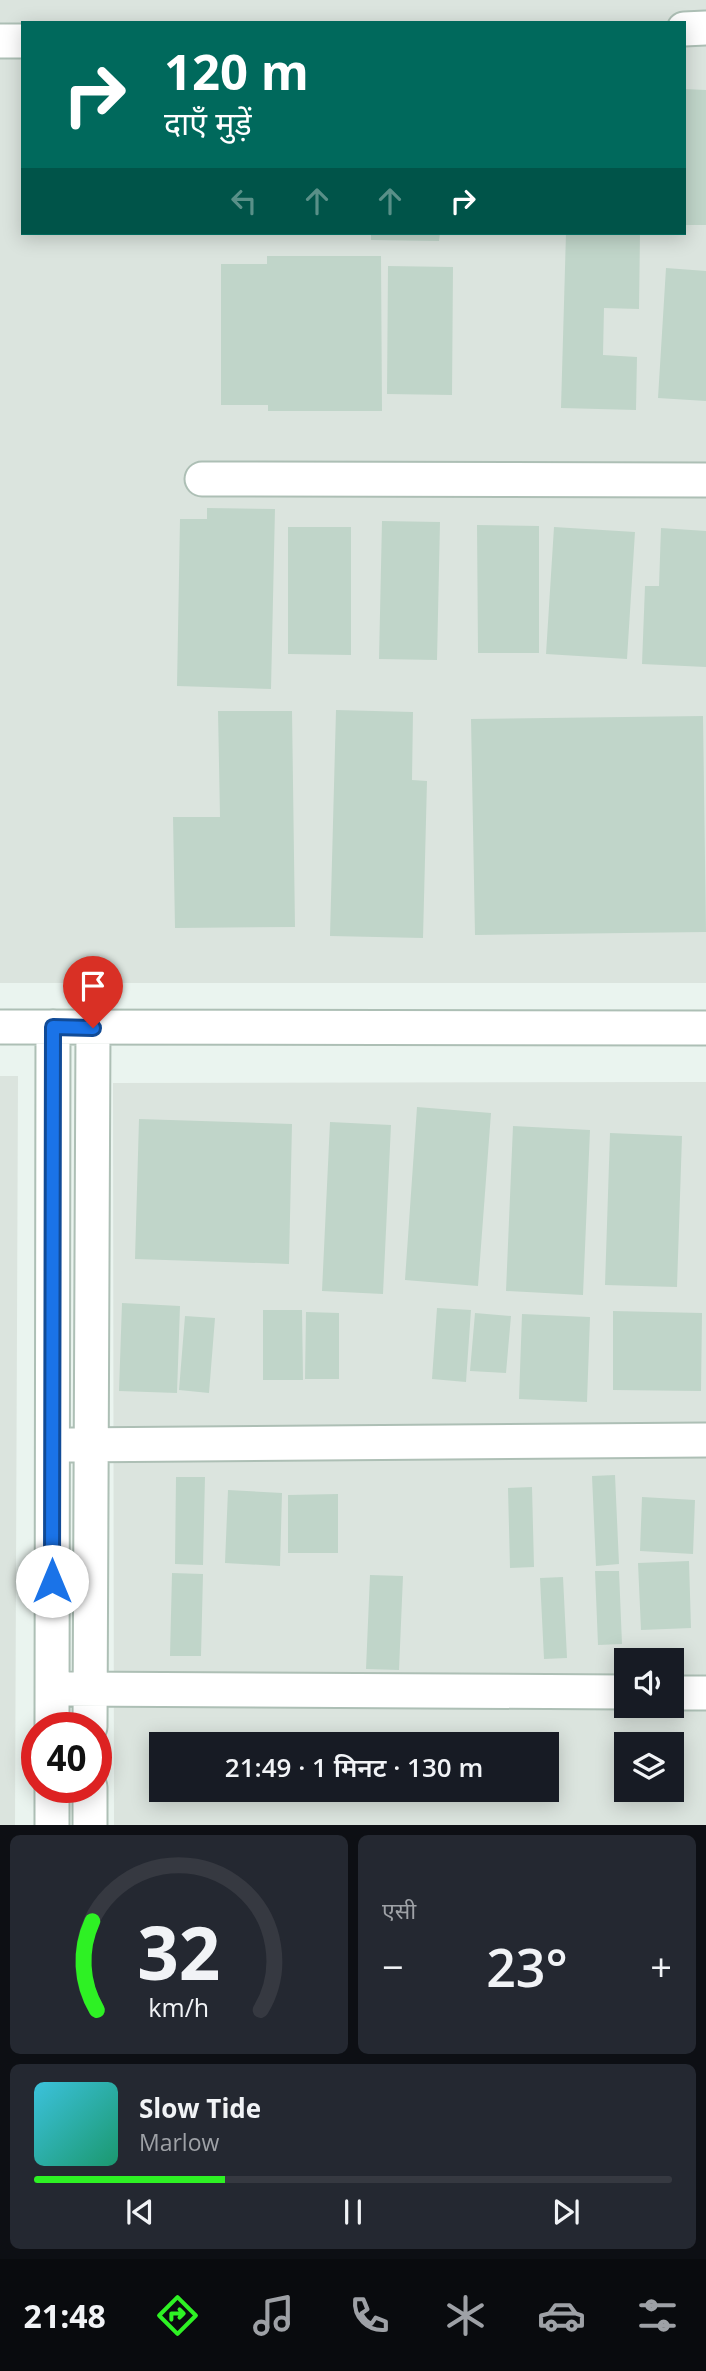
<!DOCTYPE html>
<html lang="hi">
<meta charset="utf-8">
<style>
:root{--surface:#171b24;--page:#242831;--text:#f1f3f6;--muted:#9ea1a6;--line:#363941;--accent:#2ef124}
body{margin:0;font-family:"Open Sans","Noto Sans Devanagari",sans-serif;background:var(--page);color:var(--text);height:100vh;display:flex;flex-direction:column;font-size:26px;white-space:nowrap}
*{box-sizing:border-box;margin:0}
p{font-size:23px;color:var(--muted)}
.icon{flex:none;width:38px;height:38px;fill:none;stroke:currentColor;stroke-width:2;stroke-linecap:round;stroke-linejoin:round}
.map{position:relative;height:1825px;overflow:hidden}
.panel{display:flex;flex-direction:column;gap:10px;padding:10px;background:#0d0f14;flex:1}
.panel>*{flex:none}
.guide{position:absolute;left:21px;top:21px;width:665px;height:214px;border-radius:0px;box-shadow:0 4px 18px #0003;background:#00695c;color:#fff;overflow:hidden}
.tools{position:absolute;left:614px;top:1648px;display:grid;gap:14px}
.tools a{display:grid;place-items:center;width:70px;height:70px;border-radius:0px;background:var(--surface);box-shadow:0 4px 18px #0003;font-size:35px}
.speed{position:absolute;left:21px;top:1712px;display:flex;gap:14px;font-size:35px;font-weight:700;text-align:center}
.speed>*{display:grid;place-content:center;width:91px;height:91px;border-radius:50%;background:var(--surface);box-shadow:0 4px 18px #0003;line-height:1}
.speed .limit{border:10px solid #d22;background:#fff;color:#111}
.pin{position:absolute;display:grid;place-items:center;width:60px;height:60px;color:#fff;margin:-72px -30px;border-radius:50% 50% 50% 0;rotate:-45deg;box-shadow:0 0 7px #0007}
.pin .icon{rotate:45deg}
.me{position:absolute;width:77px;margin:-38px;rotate:0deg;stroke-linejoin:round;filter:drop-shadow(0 0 5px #0008)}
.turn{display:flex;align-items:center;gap:24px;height:147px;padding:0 28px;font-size:32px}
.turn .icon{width:91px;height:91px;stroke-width:2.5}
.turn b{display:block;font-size:49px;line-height:60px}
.lanes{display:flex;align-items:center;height:66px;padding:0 28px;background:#0003;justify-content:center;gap:35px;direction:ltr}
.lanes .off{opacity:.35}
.big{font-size:52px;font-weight:600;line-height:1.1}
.panel .card{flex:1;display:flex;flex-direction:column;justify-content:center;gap:10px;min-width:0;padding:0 24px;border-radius:10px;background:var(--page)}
.panel .dial{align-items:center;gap:0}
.dial svg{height:182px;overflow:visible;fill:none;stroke:var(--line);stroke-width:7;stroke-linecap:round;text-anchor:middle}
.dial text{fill:var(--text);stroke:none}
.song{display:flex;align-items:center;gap:21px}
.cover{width:84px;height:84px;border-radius:10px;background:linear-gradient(135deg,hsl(190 70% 55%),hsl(160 70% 35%))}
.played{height:7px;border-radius:4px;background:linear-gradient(90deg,var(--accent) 30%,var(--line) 30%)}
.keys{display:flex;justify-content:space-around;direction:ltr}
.heat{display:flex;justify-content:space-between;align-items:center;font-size:38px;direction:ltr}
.panel .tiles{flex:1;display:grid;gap:10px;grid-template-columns:1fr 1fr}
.card:last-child{grid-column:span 2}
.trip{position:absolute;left:149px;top:1732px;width:410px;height:70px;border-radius:0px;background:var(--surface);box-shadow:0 4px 18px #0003;font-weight:600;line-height:70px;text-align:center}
.tabs{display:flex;height:112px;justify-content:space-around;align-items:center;background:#090b0e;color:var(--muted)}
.tabs .icon{width:49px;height:49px}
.tabs .selected{color:var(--accent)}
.tabs b{font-size:32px;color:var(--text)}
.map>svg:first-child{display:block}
</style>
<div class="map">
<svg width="706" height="1825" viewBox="0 0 706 1825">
<rect width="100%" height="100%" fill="#eaf4ef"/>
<path fill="#dbe4de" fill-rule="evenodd" d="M0 0H706V983H0ZM23 23H684V233H23Z
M0 1076H18L15 1825H0Z
M706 1082V1825H114L113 1083ZM626 1661H672V1706H626ZM161 1745H546V1790H161ZM626 1745H672V1790H626Z"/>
<path fill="#c0d5c9" d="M684 89 706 90V225H684Z
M371 233H440L439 241 371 240Z
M566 233H640L639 309 604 308 603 355 637 357 636 410 561 408Z
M267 256H381L382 411H268V405H221V264H267Z
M388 266 453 267 452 395 387 394Z
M666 268 706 271V401L658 398Z
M207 508 275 509 271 689 177 686 180 519H207Z
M382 521 440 522 437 660 379 659Z
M477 525 539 526V653H478Z
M288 527H351V655L288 654Z
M554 527 635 532 627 659 546 654Z
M661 528 706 531V667L642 664 645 586H659Z
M336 710 413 712 412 780 427 781 423 938 330 936Z
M218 711H292L295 927 175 928 173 817H220Z
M703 716 706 932 475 935 471 719Z
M417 1107 491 1113 478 1286 405 1280Z
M139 1119 292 1124 289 1264 135 1259Z
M330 1122 391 1125 383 1294 322 1291Z
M513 1126 590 1130 583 1295 506 1291Z
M610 1133 682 1136 677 1287 605 1285Z
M122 1303 180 1306 177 1393 119 1391Z
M437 1308 471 1310 466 1382 432 1379Z
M263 1310H302L303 1380H263Z
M613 1311 702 1313 701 1391 613 1390Z
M306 1312 339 1313V1379H305Z
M475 1313 511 1316 506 1373 470 1371Z
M522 1314 590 1317 587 1402 519 1399Z
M185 1316 215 1318 209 1393 179 1390Z
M615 1475 619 1564 596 1566 592 1476Z
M176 1477H205L203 1565 175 1564Z
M532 1487 534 1567 510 1568 508 1488Z
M228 1490 282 1493 280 1566 225 1563Z
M338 1494V1553H288V1495Z
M642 1497 695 1500 693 1554 640 1551Z
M689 1561 691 1628 641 1630 638 1563Z
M595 1571H619L622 1644 598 1645Z
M172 1573 203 1574 201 1656H170Z
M370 1575 403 1576 399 1670 366 1669Z
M563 1577 567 1658 544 1659 540 1578Z"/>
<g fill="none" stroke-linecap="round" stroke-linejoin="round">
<g stroke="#adbfb5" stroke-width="37">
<path id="minor" d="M684 29 706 28
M0 41H23
M202 479 706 480
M0 1027 706 1028
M69 1445 706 1440
M69 1689 626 1692
M672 1693H706
M52 1727 53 1027
M90 1727 93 1028
M52 1825V1787
M90 1825V1787"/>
</g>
<use href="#minor" stroke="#fff" stroke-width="33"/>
</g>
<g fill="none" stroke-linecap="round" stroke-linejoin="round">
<g stroke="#114b97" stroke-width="18">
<path id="route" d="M52 1581 53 1027 93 1028"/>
</g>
<use href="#route" stroke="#1a73e8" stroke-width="12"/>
</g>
</svg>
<div class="tools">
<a><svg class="icon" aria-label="sound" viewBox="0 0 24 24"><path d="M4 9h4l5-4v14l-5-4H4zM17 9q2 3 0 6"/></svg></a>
<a><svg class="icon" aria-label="layers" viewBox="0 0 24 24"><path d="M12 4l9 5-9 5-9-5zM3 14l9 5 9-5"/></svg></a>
</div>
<div class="speed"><div class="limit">40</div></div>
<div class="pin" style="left:93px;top:1028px;background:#d93025"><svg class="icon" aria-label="arrive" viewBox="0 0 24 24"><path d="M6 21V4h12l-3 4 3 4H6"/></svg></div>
<svg class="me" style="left:52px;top:1581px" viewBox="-20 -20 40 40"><circle r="19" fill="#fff"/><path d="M0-13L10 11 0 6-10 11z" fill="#1a73e8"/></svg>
<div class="trip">21:49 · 1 मिनट · 130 m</div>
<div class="guide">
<div class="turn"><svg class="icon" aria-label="right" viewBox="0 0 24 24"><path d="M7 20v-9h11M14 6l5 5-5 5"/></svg><div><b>120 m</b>दाएँ मुड़ें</div></div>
<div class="lanes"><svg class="icon off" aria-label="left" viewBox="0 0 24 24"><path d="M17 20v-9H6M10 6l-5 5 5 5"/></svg><svg class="icon off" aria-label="ahead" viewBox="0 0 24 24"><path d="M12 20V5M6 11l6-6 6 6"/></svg><svg class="icon off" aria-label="ahead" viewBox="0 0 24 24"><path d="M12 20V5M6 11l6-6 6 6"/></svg><svg class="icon" aria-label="right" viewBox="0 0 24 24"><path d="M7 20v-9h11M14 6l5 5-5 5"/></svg></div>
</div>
</div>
<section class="panel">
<div class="tiles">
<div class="card dial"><svg viewBox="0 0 100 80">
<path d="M14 69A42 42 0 1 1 86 69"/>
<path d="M14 69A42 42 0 0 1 12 30" stroke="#2ef124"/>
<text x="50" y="56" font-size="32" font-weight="700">32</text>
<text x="50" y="72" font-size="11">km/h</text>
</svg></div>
<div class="card"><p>एसी</p>
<div class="heat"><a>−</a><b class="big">23°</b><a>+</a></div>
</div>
<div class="card">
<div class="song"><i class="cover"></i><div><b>Slow Tide</b><p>Marlow</p></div></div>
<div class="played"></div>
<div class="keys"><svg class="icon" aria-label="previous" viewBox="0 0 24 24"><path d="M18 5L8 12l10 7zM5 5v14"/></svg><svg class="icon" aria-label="pause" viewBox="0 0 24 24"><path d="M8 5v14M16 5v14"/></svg><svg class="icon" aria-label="next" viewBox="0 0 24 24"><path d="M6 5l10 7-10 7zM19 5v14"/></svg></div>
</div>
</div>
</section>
<nav class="tabs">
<b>21:48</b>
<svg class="icon selected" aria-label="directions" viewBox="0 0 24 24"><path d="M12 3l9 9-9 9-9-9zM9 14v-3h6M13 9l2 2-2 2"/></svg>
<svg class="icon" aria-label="music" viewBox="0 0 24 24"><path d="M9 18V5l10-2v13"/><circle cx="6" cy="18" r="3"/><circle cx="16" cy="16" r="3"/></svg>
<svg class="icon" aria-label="phone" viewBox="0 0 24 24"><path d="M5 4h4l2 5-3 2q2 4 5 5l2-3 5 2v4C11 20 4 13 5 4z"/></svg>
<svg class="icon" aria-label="climate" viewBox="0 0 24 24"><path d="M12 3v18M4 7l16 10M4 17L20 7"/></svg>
<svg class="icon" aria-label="car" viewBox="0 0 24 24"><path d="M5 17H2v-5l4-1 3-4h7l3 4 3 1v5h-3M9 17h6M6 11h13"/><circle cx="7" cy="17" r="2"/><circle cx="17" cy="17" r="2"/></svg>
<svg class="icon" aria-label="filters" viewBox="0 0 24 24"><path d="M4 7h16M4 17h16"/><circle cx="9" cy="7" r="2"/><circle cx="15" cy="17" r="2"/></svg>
</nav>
